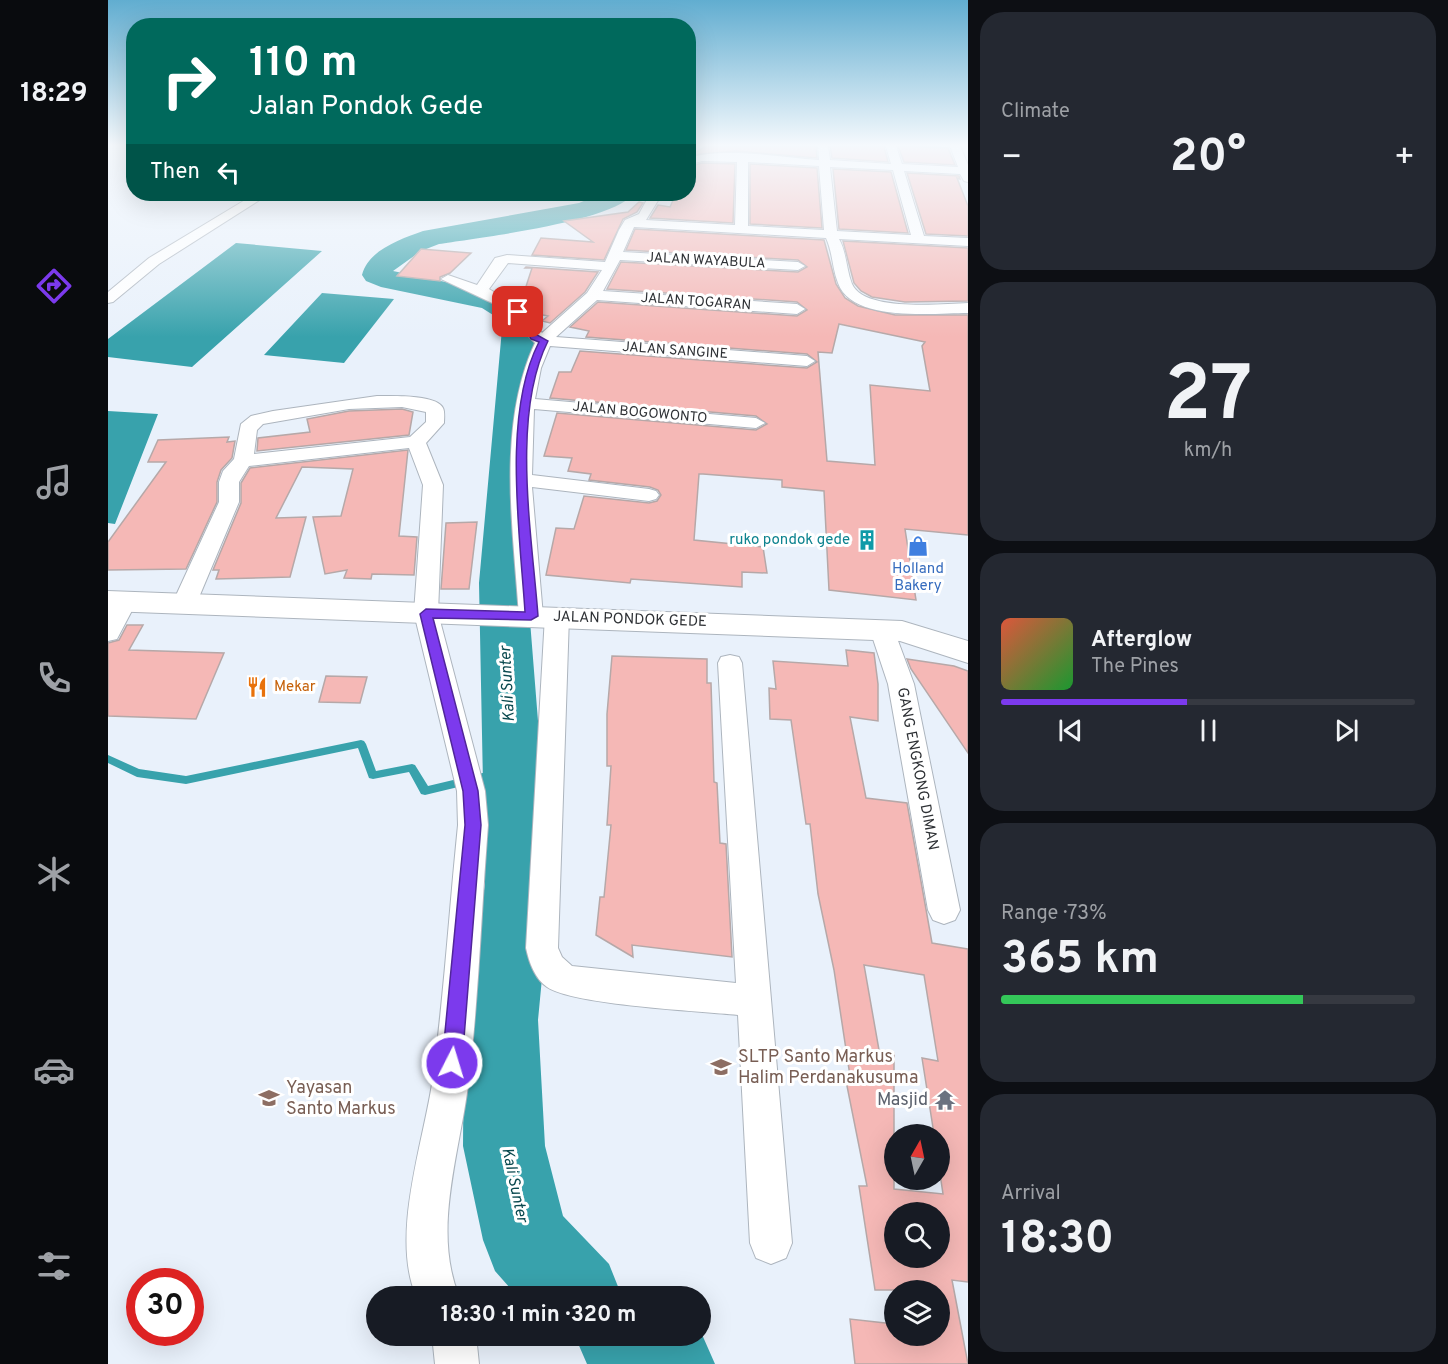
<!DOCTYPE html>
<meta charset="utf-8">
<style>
:root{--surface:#171b24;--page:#242831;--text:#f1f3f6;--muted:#9ea1a6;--line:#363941;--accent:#7c3aed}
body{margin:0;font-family:Overpass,sans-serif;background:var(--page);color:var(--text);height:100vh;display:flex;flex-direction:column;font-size:22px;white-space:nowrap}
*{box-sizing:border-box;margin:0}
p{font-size:20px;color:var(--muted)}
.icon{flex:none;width:33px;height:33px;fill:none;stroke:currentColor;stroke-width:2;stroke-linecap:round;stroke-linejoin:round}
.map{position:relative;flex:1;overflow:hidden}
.details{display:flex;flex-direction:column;gap:12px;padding:12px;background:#0d0f14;width:480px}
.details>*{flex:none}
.top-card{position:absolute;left:18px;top:18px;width:570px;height:183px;border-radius:24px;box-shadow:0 6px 24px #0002;background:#00695c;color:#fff;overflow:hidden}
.needle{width:39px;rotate:9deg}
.tools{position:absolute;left:776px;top:1124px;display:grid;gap:12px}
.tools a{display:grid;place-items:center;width:66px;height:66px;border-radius:50%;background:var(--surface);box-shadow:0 6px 24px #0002;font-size:30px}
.speed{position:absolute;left:18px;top:1268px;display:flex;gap:12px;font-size:30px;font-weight:700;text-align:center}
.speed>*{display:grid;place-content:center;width:78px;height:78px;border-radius:50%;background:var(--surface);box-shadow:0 6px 24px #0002;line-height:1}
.speed .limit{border:9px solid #d22;background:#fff;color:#111}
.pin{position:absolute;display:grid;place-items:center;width:51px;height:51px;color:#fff;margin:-26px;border-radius:12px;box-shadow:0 3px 9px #0006}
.me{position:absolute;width:66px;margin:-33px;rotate:5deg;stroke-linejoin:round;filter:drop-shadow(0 0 4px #0008)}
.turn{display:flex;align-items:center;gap:21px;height:126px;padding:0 24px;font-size:27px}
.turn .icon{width:78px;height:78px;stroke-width:2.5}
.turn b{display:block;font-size:42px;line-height:51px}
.then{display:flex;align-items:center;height:57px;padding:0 24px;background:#0003;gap:12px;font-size:22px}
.big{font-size:45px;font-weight:700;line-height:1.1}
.details .tile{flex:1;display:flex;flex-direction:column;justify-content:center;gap:9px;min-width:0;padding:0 21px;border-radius:24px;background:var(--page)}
.details .dial{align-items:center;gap:0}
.dial b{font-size:78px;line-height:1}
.song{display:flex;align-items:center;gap:18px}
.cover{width:72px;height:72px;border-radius:9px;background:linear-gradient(135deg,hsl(10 70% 55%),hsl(130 70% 35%))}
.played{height:6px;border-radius:3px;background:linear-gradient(90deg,var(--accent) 45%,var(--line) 45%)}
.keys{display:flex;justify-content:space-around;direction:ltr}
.heat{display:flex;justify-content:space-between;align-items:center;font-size:33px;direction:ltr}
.charge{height:9px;border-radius:4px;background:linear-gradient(90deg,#34c759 73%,var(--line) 0)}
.trip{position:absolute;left:258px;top:1286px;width:345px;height:60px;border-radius:30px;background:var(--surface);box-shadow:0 6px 24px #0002;font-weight:700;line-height:60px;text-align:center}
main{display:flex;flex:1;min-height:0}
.tabs{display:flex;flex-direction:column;width:108px;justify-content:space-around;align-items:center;background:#090b0e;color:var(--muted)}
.tabs .icon{width:42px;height:42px}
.tabs .selected{color:var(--accent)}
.tabs b{font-size:27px;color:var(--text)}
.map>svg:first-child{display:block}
</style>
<main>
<nav class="tabs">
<b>18:29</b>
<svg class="icon selected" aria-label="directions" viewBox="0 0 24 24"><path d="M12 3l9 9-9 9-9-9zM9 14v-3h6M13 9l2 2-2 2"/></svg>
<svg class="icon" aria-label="music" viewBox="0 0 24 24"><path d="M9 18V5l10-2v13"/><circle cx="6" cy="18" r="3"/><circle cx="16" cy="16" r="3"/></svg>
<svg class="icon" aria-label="phone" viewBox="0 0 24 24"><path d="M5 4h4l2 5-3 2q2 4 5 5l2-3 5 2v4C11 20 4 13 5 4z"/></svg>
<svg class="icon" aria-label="climate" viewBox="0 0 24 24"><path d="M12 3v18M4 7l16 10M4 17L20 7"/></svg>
<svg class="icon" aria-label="car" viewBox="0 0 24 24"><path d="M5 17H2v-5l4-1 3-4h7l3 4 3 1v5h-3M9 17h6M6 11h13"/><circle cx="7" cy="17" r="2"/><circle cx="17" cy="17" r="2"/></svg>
<svg class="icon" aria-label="filters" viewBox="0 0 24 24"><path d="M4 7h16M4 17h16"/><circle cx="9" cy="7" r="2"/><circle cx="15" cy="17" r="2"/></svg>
</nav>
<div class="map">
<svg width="860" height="1364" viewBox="0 0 860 1364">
<rect width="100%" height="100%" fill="#e9f1fb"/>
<path fill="#38a2ac" d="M128 243 214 251 84 367 0 357V339Z
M214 293 286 299 236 363 156 355Z
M0 411 50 414 7 524 0 523Z"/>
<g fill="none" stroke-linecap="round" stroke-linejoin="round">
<path fill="#38a2ac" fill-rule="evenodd" d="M253 740 256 741 258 744 268 771 304 764 307 765 320 786 404 766 407 767 409 770 407 773 404 774 317 795 313 794 301 772 265 779 261 778 250 748 78 784 29 777 0 763V755L31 769 78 776Z"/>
<path fill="#38a2ac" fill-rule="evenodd" d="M492 194H525C505 222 368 238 331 244L313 251 285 271 395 294 419 308 428 329 419 583 443 884 430 1020 437 1146 455 1216 501 1264 511 1289 530 1296H409L387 1271 375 1240 355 1146 356 1020 377 884 371 583 394 329 393 320 374 308 273 287 258 281 254 275C260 250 293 239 315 231L471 203Z
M592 1330 607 1364H479L469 1341 454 1335H592Z"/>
</g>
<path fill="#f5b8b6" stroke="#b6a8a8" stroke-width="1.5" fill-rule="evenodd" d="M599 146H708L709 158 628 151 582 155Z
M722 146H776L780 162 724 158Z
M790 146 840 148 847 165 796 162Z
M594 163 627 164 625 223 542 218 550 205 562 207 568 194H580V167Z
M642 164 709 168 714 228 642 224Z
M725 169 783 172 800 233 731 229Z
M799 173 851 176 852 179 849 178 860 206V236L818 234Z
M531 202 535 203 529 212 515 219 496 260 424 255 433 238 485 242 456 221 520 212Z
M527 229 716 240 728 284 737 298 750 306 787 315H860V535L797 529 808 600 721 590 716 491 674 487V480L595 474H591L586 540 655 547 659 573 634 572V587L523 579 522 583 438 575 448 528 466 529 476 496 541 503 549 501 553 495 550 490 542 487 481 480 483 474 460 471 464 458 436 456 449 413 648 430 659 424 648 416 442 398 451 372H463L472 351 699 368 709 362 699 354 478 337 481 331 462 327 490 302 689 316 699 310 689 302 499 289 513 262 690 272 699 267 690 260 518 250ZM731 324 817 342 814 346 822 391 762 385 767 465 719 461 710 352 724 353Z
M735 241 860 248V301L797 302 764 297 753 291 746 283Z
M313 249 363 253 342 273 332 277V281L289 276Z
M417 268 418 267 490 272 477 292 442 323 434 321 440 316 419 312 412 305 424 268Z
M294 409 305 412 301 435 149 451 150 438 202 432 199 419 241 411Z
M121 437 119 442 127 441 124 458 113 470 109 482V502L78 569 0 570V542L58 462H40L50 440Z
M300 450 291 536 309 537 306 575 264 574 263 579 236 578 239 570 217 574 205 517 233 516 245 469 194 467 168 518 198 517 182 577 108 579 111 570H105L133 503V483L142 468Z
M369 522 361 589H333L338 523Z
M19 625H35L21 650 116 653 88 719 0 716V643L11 640Z
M738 650 766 653 770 684V721L742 717 758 798 799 803 824 943 860 949V1282L844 1280 860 1364H747L742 1319 786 1324V1335H831V1290H767L751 1186H759L737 1076H742L726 970 710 894 702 824H698L683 720 662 719 661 688 668 689 665 661 740 666ZM756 965 816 975 830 1061 814 1058 826 1134H831V1167L835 1194 786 1189V1053L771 1050ZM786 1212H831V1257H786Z
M504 656 599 659V683H603L606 782 609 783 612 843 618 844 624 957 524 945 525 957 488 935 492 897H496L503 825H499L503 766H499V714Z
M799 659 846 666 860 671V753L803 669Z
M218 676 259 677 252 703 211 702Z"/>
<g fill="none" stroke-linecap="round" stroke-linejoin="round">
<g stroke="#adb5be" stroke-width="2">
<path id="street" d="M710 146H720L722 160 783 164 778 146H788L794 164 850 167 842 146H852L860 165V182L856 181 852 174 796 171 816 236 860 238V246L731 239C739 253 738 269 744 284 756 312 834 304 860 303V313C826 313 744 323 730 283 724 268 725 253 718 238L526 227 515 252 690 262 697 266 690 270 512 260 495 291 689 304 697 309 689 314 489 300 448 337 699 356 707 361 699 366 442 346 433 368 427 399 648 418 657 423 648 428 426 409 424 475 541 489 548 491 551 495 548 499 541 501 424 487 435 616 431 621 423 624 415 621 411 616C405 527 389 425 427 343L395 308 333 279 340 275 369 285 387 258 399 255 497 262 511 230 517 220 531 214 542 194H554L538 220 627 225 629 162 594 161 580 165V158C617 147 672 157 711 160ZM640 162 711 166 716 230 640 226ZM722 167 785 170 803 235 729 231ZM400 263 494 270 479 293 434 333 413 308 381 289Z
M147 194H161L51 264 5 302 0 303V292L41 258Z
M269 396C282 396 329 394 335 408 337 412 336 419 336 423L318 443 335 485 330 613 377 791 380 825C373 911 371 999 360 1085 352 1152 324 1230 351 1296H308C283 1236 314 1147 324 1084 336 999 341 911 350 825L349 791 306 613 315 485 301 448 141 466 131 482V502L89 602 85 607 77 609 69 607 65 602 111 502V482L115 471 126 459 133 424 143 416 165 411ZM294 407 318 412V422L302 437 146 454 149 430 155 424 241 409Z
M17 594 25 596 29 601 9 639 0 641V611L9 596Z
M449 608 457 611 461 616 450 948 454 957 464 966 628 983 610 663 613 657 622 655 631 657 634 663 684 1243 678 1258 663 1264 648 1258 642 1243 630 1015C592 1011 465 1005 439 987 427 979 421 962 418 948L437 616 441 611Z
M774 622 783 624 786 630 806 684 852 910 847 920 836 924 825 920 820 910 780 684 762 630 765 624Z
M324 1335H368L371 1364H327Z"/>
</g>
<g stroke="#adb5be" stroke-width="2">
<path id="primary" d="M0 591 794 621 860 641V663L792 641 0 611Z"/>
</g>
<use href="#street" fill="#fff" fill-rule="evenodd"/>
<use href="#primary" fill="#fff" fill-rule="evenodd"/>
</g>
<linearGradient id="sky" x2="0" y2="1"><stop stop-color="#61add0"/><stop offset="0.43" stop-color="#f5f9fd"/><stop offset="1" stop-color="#f5f9fd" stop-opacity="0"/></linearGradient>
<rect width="860" height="337" fill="url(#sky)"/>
<path fill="#7c3aed" stroke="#51269a" stroke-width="1.5" d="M407 310H413L429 335 440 341C403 415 424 535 430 616L423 620 325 618 370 791 373 825 354 1063 351 1070 344 1072 337 1070 334 1063 357 825 355 791 312 614 318 609 417 612C412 533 394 414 431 342L423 339Z"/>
<defs>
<g id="building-bare" transform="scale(1.62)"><path d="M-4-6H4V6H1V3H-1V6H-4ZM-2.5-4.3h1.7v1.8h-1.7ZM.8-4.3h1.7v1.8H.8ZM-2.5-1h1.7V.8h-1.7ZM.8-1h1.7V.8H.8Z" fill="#0f9aa8" stroke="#fff" stroke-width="2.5" paint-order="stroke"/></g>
<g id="shop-bare" transform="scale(1.62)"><path d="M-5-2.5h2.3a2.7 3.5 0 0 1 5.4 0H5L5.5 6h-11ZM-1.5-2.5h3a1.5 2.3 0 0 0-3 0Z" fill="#3f7fe0" stroke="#fff" stroke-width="2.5" paint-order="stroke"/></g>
<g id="restaurant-bare" transform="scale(1.62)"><path d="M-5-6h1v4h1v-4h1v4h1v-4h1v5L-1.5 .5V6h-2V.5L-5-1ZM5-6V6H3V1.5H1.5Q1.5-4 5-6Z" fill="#e8710a" stroke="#fff" stroke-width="2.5" paint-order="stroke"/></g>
<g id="school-bare" transform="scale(1.62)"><path d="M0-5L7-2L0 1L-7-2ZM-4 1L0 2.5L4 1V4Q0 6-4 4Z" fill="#8d6e63" stroke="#fff" stroke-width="2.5" paint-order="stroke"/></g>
<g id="temple-bare" transform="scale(1.62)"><path d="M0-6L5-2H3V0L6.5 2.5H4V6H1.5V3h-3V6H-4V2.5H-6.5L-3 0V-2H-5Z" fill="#6b7280" stroke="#fff" stroke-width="2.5" paint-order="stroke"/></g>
</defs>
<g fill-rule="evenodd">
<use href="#building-bare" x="759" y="540"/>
<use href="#shop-bare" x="810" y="546"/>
<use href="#restaurant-bare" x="149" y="687"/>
<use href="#school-bare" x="613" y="1067"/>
<use href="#school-bare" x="161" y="1098"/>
<use href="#temple-bare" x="837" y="1100"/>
</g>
<g text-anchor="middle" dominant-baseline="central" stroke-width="6" stroke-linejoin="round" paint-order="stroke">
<g font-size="14" fill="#2e3135" stroke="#fff">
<text transform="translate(598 261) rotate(3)">JALAN WAYABULA</text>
<text transform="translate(588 302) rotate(4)">JALAN TOGARAN</text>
<text transform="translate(567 351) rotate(4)">JALAN SANGINE</text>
<text transform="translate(532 413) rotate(5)">JALAN BOGOWONTO</text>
</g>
<g font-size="15" fill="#0d838f" stroke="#fff" text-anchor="end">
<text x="742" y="540">ruko pondok gede</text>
</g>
<g font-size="15" fill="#366cbe" stroke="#fff">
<text x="810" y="569">Holland<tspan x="810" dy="17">Bakery</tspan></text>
</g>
<g font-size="15" fill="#2e3135" stroke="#fff">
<text transform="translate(522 620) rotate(2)">JALAN PONDOK GEDE</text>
<text transform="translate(809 769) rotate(79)">GANG ENGKONG DIMAN</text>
</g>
<g font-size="15" fill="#c56008" stroke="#fff" text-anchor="start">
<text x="166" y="687">Mekar</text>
</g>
<g font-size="16" font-style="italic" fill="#0a494f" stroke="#fff">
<text transform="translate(400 684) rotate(-93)">Kali Sunter</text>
<text transform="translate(406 1185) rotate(78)">Kali Sunter</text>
</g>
<g font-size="18" fill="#785e54" stroke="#fff" text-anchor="start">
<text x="630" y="1057">SLTP Santo Markus<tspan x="630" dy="21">Halim Perdanakusuma</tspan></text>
<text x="178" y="1088">Yayasan<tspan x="178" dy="21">Santo Markus</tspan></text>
</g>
<g font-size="18" fill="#5b616d" stroke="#fff" text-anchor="end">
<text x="820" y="1100">Masjid</text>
</g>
</g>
</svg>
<div class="tools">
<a><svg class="needle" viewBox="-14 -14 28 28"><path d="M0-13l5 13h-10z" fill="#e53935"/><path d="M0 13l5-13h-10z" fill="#9ea1a6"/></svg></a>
<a><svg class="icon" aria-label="search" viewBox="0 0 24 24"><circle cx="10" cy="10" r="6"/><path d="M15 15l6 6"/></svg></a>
<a><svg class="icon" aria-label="layers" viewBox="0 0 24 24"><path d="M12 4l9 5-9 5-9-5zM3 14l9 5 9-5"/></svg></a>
</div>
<div class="speed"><div class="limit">30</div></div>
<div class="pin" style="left:410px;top:312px;background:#d93025"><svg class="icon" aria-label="arrive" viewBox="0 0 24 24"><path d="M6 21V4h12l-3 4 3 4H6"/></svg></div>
<svg class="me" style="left:344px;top:1063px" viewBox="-20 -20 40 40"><circle r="17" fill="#7c3aed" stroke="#fff" stroke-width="3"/><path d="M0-11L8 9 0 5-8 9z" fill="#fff"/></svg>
<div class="trip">18:30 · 1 min · 320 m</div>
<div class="top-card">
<div class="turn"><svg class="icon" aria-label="right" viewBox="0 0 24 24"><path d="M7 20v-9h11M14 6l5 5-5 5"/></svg><div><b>110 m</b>Jalan Pondok Gede</div></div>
<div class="then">Then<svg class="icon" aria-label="left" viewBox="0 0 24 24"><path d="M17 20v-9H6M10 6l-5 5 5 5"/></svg></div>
</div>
</div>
<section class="details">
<div class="tile"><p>Climate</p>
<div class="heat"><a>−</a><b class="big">20°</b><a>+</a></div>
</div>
<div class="tile dial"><b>27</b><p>km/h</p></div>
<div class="tile">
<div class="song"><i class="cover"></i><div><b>Afterglow</b><p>The Pines</p></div></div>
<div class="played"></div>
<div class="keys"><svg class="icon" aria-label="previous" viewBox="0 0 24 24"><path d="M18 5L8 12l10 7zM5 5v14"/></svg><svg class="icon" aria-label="pause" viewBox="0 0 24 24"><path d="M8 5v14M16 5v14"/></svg><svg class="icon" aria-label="next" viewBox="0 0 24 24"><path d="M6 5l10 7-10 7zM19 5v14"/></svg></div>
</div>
<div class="tile"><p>Range · 73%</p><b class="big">365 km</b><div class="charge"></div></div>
<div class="tile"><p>Arrival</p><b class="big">18:30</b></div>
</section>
</main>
